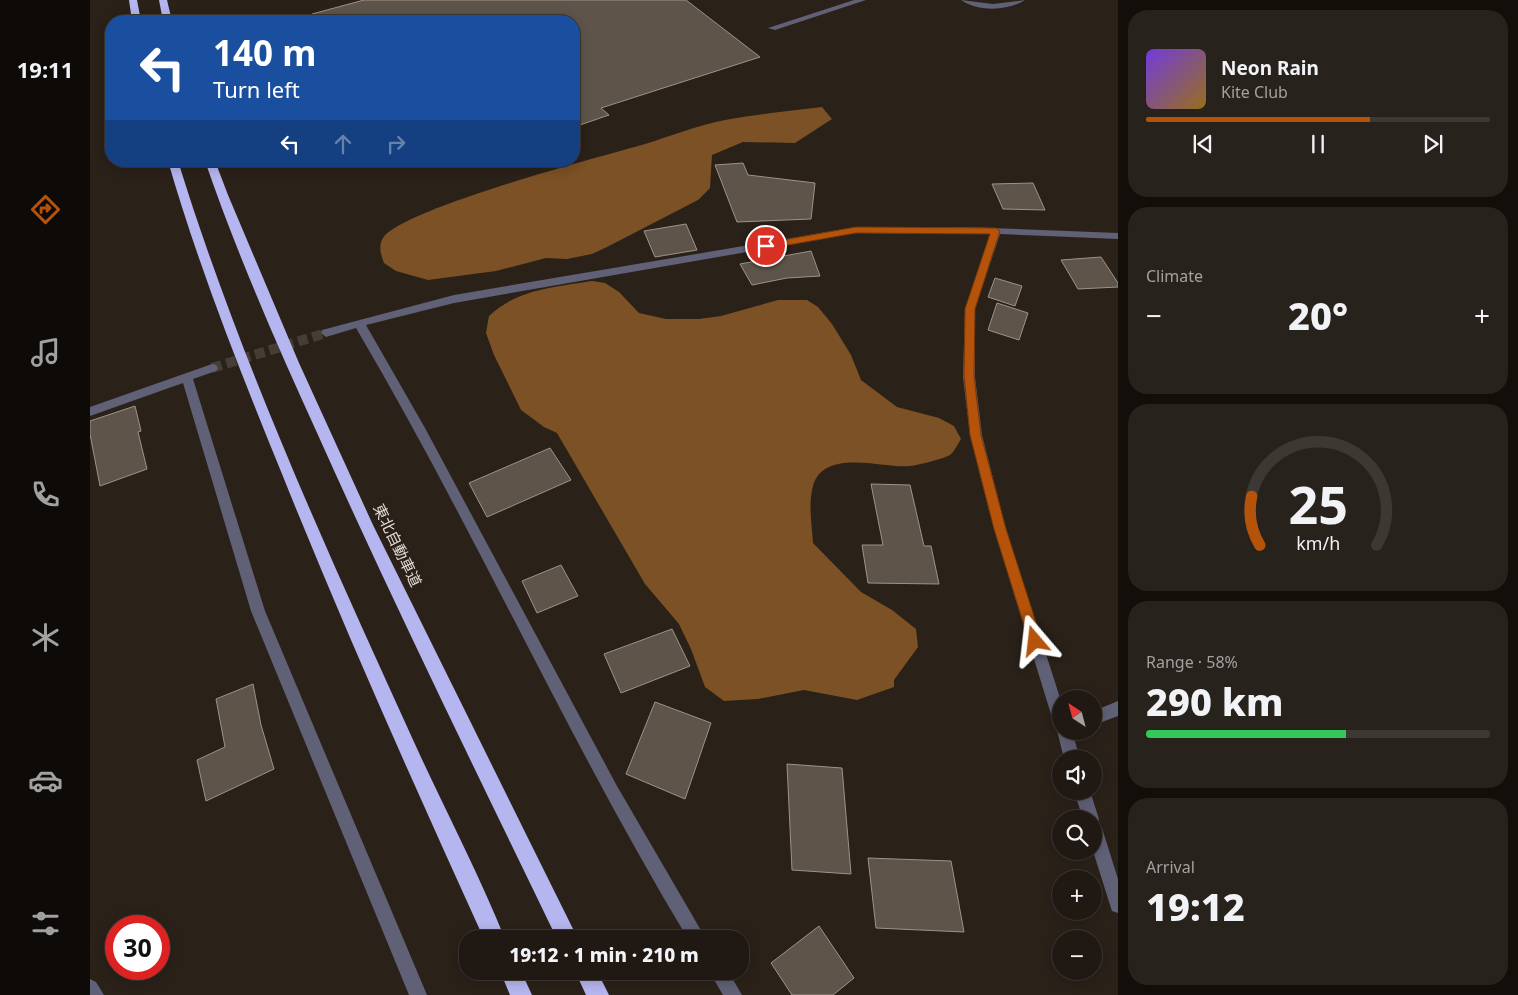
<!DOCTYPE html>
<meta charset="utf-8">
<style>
:root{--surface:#201913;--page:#28221c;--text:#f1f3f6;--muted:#a2a0a0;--line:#3d3833;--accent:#b45309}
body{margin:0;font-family:"Noto Sans","Noto Sans JP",sans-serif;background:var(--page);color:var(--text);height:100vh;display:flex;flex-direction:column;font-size:19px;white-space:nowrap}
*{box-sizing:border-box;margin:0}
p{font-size:16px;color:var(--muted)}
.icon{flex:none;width:28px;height:28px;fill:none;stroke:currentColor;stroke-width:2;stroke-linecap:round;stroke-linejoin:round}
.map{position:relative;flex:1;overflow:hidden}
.panel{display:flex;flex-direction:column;gap:10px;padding:10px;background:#120e0a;width:400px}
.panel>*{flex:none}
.banner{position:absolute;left:15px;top:15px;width:475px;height:152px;border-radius:20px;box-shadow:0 2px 12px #0003,0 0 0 1px var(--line);background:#1a4fa0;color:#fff;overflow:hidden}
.needle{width:32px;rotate:324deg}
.controls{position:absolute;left:962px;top:690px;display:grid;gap:10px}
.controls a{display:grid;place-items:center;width:50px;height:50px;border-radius:50%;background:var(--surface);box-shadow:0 2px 12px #0003,0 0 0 1px var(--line);font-size:25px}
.speed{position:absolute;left:15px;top:915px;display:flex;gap:10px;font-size:25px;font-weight:700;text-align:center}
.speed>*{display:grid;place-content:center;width:65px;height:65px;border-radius:50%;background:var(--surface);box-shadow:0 2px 12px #0003,0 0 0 1px var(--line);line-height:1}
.speed .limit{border:8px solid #d22;background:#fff;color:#111}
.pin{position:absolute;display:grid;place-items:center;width:42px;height:42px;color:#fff;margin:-21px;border:2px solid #fff;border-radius:50%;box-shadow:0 1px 5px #0007}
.me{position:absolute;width:55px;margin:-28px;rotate:343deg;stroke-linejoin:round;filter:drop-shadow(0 0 4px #0008)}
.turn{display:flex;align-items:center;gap:18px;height:105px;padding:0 25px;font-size:22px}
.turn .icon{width:65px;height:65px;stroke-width:2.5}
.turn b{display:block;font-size:35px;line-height:42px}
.lanes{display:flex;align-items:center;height:48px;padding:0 25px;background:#0003;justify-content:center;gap:25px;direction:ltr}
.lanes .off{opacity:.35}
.big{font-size:38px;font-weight:800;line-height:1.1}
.panel .widget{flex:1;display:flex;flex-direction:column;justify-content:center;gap:8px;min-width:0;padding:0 18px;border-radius:20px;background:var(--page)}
.panel .dial{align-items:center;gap:0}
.dial svg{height:130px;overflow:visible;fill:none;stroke:var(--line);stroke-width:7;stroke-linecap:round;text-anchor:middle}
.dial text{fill:var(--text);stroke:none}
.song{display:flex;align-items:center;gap:15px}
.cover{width:60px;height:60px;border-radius:8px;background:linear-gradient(135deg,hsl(260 70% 55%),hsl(40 70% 35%))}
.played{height:5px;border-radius:2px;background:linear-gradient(90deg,var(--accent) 65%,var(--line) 65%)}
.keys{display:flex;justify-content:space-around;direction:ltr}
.heat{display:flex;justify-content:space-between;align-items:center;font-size:28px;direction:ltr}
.charge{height:8px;border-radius:4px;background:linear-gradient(90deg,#34c759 58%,var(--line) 0)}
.trip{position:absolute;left:369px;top:930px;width:290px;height:50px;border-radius:20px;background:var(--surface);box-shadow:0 2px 12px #0003,0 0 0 1px var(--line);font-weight:800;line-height:50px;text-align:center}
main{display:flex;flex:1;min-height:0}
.tabs{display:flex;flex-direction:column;width:90px;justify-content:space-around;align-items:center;background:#0d0a08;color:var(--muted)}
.tabs .icon{width:35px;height:35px}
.tabs .selected{color:var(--accent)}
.tabs b{font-size:22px;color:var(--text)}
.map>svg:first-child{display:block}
</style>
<main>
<nav class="tabs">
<b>19:11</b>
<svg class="icon selected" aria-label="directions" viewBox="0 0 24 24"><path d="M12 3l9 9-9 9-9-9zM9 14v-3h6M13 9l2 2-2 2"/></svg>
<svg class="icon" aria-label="music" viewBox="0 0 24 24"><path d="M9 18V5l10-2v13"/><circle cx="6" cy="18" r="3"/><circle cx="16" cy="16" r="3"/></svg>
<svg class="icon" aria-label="phone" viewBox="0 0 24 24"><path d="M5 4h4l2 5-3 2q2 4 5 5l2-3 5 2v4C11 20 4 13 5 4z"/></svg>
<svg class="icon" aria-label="climate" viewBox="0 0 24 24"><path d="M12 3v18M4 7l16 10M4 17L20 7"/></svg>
<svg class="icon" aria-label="car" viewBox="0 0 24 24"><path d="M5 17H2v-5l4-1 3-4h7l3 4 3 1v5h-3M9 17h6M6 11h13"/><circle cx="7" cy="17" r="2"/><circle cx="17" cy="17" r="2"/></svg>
<svg class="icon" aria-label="filters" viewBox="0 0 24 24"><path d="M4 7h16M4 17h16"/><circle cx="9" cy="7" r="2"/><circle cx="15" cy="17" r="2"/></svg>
</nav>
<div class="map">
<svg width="1028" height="995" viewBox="0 0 1028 995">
<rect width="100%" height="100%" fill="#2a2119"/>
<path fill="#7b5125" d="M732 107 742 119 705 143 653 142 622 155 620 188 608 200 517 247 502 254 477 259 456 258 406 271 338 280 306 271 294 263C291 255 288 246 293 238 311 209 513 156 555 144 581 136 608 125 635 120 667 114 700 111 732 107Z
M502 281 515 283 529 292 549 313 576 319H609L631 316 688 300H717L728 307 742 324 761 355 771 380 807 407 849 418 864 426 871 439C868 444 864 452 860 455 853 459 828 465 820 466 794 469 734 447 723 486 718 504 722 525 723 543L771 592 802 610 826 629 828 647 804 680V687L767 700 714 690 668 699 634 701 615 687 601 649 589 624 555 584 467 433 454 427 431 410 404 355 396 333 399 316C427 289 466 287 502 281Z"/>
<path fill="#5e544a" stroke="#9f9389" d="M274 0H596L670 57 511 108 519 115 484 127V21H223L222 14Z
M653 163 658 175 725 183 721 219 647 222 625 165Z
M943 183 955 210 913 209 902 184Z
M596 224 607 250 565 257 554 231Z
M721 251 730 276 697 278 662 285 650 264Z
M1011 257 1028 283V287L988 289 971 260Z
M905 278 932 286 925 306 898 297Z
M907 303 938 313 929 340 898 330Z
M45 406 51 431 48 432 57 469 10 486 0 434V421Z
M460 448 481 480 397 517 379 483Z
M781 484 820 485 834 546H841L849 584 778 583 772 545H793Z
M471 565 488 596 447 613 432 581Z
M582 629 600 666 531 693 514 654Z
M163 684 171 725 184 769 116 801 107 760 135 747 126 699Z
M565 702 621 723 595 799 536 774Z
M697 764 752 768 761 874 702 870Z
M778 858 861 861 874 932 786 928Z
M729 926 764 978 743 995H702L681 963Z"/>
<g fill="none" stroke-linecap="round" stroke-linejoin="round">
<path stroke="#463d35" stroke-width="10" stroke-dasharray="10 5" stroke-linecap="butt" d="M122 368 236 333"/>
<path fill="#606077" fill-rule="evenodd" d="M764 0H776L685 30 678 28Z
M871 0 903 4 935 0C919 11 887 12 871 0Z
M766 227H876L1028 233V239L910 234 885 309V377L892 435 916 529 971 701V731H982L990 759H974L967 730 964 724 904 529 880 435 873 377 875 309 900 234 766 233 364 303 276 325 335 428 527 786 616 939H598C478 740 384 528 266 328L236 337 231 333 232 330 364 295Z
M122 364 126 365 128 368 126 371 103 379 175 611 337 995H319L161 611 93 383 0 416V407Z
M1028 701V716L1004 725V711Z
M984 791H1000L1009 819 1008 822 1012 828 1028 879V913L1022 911 1020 905 1003 851 1004 819H993Z
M619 971H638L652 995H633Z
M0 979 6 982 14 995H0Z"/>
<path fill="#b5b5ef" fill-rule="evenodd" d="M39 0H47L51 21H42Z
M69 0H77L82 21H73Z
M78 161H88C150 361 238 553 324 742 354 808 388 872 415 939H394C324 785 255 631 192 474 150 371 109 268 78 161Z
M115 161H125L138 195 209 363 283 525 488 939H467C386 771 304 605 228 435 187 345 147 254 115 161Z
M410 971H431L442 995H420Z
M485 971H507L519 995H496Z"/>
</g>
<path fill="#b45309" stroke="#753606" d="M766 227 906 228 910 231 885 309 884 376 891 435 916 529 952 641 950 645 945 647 941 645 939 641 904 529 880 435 874 376 875 309 900 234 766 233 676 249 672 246 676 243Z"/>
<g text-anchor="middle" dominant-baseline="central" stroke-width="4.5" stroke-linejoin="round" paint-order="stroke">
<g font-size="15" fill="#e2dcd6" stroke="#2a2119">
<text transform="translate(308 545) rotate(64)">東北自動車道</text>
</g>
</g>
</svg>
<div class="controls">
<a><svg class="needle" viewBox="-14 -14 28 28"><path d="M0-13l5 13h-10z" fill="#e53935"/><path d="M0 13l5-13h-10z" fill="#a2a0a0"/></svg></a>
<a><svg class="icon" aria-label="sound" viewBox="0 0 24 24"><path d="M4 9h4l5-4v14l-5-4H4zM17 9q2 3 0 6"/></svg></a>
<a><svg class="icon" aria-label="search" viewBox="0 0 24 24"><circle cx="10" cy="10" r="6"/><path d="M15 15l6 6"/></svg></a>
<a>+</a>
<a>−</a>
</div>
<div class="speed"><div class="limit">30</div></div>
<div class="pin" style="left:676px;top:246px;background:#d93025"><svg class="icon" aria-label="arrive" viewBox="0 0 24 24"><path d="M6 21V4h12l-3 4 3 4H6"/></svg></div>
<svg class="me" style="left:945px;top:641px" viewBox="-20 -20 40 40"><path d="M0-17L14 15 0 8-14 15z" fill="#b45309" stroke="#fff" stroke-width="4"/></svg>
<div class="trip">19:12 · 1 min · 210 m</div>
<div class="banner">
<div class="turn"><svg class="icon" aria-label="left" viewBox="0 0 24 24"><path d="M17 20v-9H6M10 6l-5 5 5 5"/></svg><div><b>140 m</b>Turn left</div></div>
<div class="lanes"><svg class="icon" aria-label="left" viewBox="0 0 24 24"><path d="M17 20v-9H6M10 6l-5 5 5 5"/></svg><svg class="icon off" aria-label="ahead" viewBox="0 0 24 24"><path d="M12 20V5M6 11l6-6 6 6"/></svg><svg class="icon off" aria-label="right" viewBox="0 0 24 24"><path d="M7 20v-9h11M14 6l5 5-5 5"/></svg></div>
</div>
</div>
<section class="panel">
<div class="widget">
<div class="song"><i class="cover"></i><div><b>Neon Rain</b><p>Kite Club</p></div></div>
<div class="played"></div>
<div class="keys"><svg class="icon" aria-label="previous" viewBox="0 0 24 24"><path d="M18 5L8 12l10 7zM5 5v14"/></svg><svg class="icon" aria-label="pause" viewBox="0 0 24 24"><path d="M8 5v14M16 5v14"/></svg><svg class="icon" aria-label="next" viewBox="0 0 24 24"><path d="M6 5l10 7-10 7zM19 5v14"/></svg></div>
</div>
<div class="widget"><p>Climate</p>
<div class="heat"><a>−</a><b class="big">20°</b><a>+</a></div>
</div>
<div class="widget dial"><svg viewBox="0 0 100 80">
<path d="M14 69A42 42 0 1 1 86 69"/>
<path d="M14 69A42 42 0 0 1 9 39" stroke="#b45309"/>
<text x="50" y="56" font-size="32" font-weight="700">25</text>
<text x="50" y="72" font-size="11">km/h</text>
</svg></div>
<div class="widget"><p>Range · 58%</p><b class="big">290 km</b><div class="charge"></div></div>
<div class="widget"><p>Arrival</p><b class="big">19:12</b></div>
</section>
</main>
